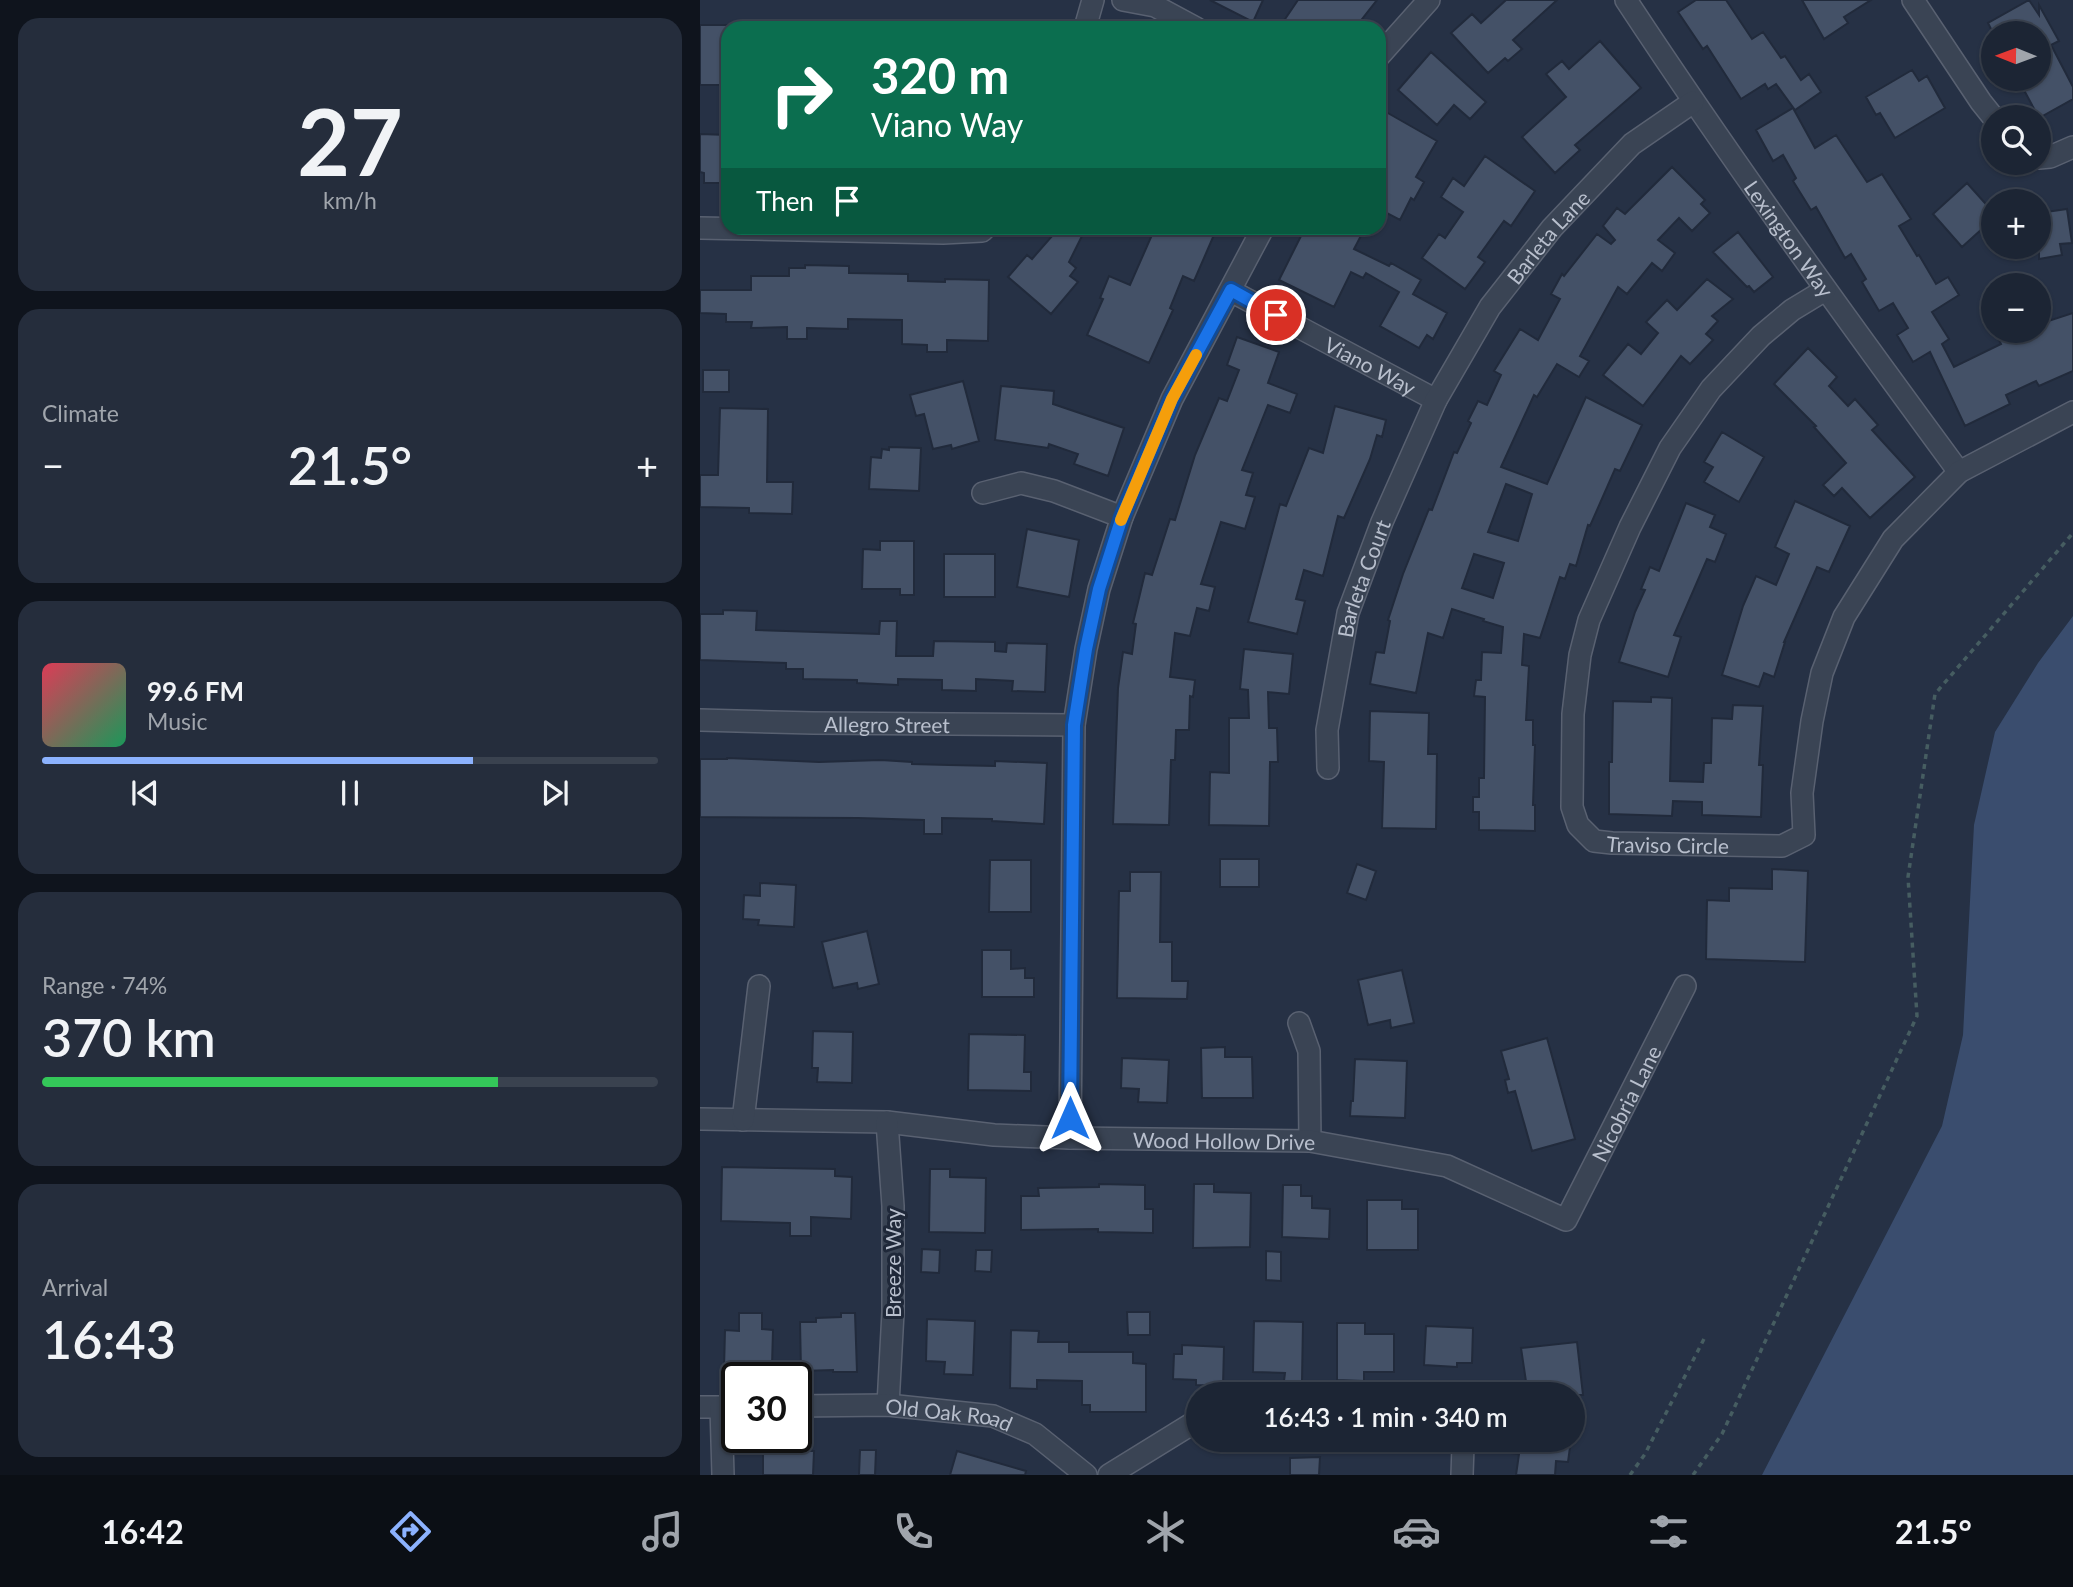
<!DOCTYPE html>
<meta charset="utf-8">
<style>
:root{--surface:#1c2534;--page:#252d3c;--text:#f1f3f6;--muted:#a0a5ac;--line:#3a424f;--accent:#8cb2fe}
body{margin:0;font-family:Lato,sans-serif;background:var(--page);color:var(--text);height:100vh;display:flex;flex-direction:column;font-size:26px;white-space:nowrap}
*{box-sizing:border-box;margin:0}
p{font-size:23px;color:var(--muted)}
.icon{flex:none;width:38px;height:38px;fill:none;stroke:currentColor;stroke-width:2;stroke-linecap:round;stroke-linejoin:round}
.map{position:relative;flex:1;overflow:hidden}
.side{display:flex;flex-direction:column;gap:18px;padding:18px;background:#0f141d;width:700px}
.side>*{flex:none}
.top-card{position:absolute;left:21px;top:21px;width:665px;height:214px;border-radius:21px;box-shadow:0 2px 5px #0004,0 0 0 2px var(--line);background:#0b6e4f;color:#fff;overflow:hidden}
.needle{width:46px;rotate:271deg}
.tools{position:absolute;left:1281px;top:21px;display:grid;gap:14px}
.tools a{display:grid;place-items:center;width:70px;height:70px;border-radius:50%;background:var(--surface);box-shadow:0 2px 5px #0004,0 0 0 2px var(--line);font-size:35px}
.speed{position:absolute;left:21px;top:1362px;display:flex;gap:14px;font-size:35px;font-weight:700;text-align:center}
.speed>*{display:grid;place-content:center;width:91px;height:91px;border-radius:50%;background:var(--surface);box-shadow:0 2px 5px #0004,0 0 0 2px var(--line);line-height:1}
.speed .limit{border:4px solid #111;border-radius:10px;background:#fff;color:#111}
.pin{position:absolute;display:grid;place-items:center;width:60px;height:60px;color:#fff;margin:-30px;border:4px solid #fff;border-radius:50%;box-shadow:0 2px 7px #0007}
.me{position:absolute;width:77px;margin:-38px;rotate:0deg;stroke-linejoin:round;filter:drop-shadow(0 0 5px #0008)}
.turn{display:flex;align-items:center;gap:24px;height:147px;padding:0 35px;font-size:32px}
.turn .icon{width:91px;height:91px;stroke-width:2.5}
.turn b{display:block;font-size:49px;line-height:60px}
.then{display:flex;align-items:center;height:66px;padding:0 35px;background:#0003;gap:14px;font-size:26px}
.big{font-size:52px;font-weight:600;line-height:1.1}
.side .widget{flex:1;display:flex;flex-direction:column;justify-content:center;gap:10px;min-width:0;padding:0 24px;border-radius:21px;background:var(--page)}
.side .dial{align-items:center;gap:0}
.dial b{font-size:91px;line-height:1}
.song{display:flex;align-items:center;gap:21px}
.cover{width:84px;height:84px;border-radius:10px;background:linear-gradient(135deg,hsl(350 70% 55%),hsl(150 70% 35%))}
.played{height:7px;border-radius:4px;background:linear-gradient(90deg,var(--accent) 70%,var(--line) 70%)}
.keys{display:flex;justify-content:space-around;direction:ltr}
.heat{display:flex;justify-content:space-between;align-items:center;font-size:38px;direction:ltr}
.charge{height:10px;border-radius:5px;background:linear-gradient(90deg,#34c759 74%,var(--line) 0)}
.trip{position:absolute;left:486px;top:1382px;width:399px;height:70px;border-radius:35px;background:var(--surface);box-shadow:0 2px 5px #0004,0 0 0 2px var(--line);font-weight:600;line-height:70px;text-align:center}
.dock{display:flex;height:112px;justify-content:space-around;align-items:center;background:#0b0f15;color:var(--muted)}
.dock .icon{width:49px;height:49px}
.dock .current{color:var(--accent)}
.dock b{font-size:32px;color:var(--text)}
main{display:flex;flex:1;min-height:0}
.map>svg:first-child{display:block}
</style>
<main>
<section class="side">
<div class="widget dial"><b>27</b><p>km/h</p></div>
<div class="widget"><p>Climate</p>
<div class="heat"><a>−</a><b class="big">21.5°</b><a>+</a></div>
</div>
<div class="widget">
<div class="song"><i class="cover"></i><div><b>99.6 FM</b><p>Music</p></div></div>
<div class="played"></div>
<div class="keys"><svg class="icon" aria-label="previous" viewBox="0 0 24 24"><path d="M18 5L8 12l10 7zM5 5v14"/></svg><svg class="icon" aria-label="pause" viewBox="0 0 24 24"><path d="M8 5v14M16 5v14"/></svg><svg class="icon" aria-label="next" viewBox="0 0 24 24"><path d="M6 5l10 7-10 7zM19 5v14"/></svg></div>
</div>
<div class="widget"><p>Range · 74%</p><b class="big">370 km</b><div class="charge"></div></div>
<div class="widget"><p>Arrival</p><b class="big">16:43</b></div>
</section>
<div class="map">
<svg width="1373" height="1475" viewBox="0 0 1373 1475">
<rect width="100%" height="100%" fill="#263145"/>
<path fill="#3a4d6e" d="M1373 616V1475H1062L1242 1126 1263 1035 1274 825 1295 732 1338 663Z"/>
<path fill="#445167" stroke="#212a3b" stroke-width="2" fill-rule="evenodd" d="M510 0H563L553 22Z
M598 0H677L655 28H579Z
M806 0H857L813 40 822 49 808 61 805 58 788 73 751 33 772 14 781 23Z
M996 0H1026L1052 39 1063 32 1081 58 1085 56 1101 80 1109 74 1121 92 1095 110 1076 84 1068 89 1065 84 1041 99 1007 46 1003 49 978 12Z
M1102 0H1171L1144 17 1148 23 1124 39Z
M1329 0 1339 15V5L1359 41 1351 45 1373 87V99L1339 118 1318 79H1339V33H1293L1288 23Z
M0 25H28V85H0Z
M900 41 941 88 875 145 880 150 855 173 822 137 866 97 846 74 862 61 869 69Z
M731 52 786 102 770 119 754 105 737 125 698 90Z
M1212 70 1219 81 1227 76 1245 108 1195 138 1180 113 1176 115 1166 97Z
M679 108 737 141 716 177 724 182 714 200 711 198 700 220 679 209Z
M1093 108 1115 148 1136 135 1167 182 1182 174 1211 219 1199 226 1217 256 1219 255 1236 284 1248 277 1259 295 1232 312 1249 339 1242 344 1254 367 1301 344 1298 338 1316 331H1339V324L1373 313V371L1339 386 1336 381 1306 395 1310 404 1265 426 1230 352 1213 362 1197 335 1208 328 1193 303 1179 311 1162 282 1166 279 1151 254 1145 258 1116 207 1111 210 1093 181 1096 178 1083 155 1073 161 1056 130Z
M0 134 28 135V183H4V173L0 172Z
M785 156 835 191 811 226 804 221 778 257 785 262 765 289 722 258 739 234 745 238 763 212 741 197 753 178 764 186Z
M972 167 1005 200 1001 204 1010 213 992 231 979 218 958 240 975 253 962 271 952 263 927 294 918 287 880 356 889 361 879 377 857 364 837 397 834 395 801 467 847 484 886 397 942 425 920 471 915 469 890 526 888 525 876 566 870 564 865 579 860 577 840 638 824 634 822 665 829 666 826 720H833V745H835L833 805H835V831L779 830V812H773V797H779V778H784L785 697 774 696 776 680H781L782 652 801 653 803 627 783 621 784 619 752 609 743 638 728 633 716 693 670 684 676 652 684 653 690 621 688 620 703 574 729 509 732 510 754 452 757 453 771 423 768 421 778 401 787 405 801 375 794 371 820 329 838 340 860 299 851 294 862 274 864 276 897 234 911 244 915 240 903 226 917 208 925 214ZM806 484 832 494 818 541 788 532ZM774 554 804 563 793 598 762 588Z
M1267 183 1293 212V219L1262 247 1233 214Z
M1367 209 1372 243 1360 244 1362 255 1339 259V213Z
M359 228H386L369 262 376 268 370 276 378 282 351 314 308 277 327 255 332 259Z
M455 228H517L494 281 483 276 470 308 473 310 449 363 387 335 403 299 400 298 409 276 430 285Z
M605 228H665L654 249 689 266 691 263 721 280 713 294 747 313 733 339 727 335 719 348 680 326 699 292 666 273 663 278 651 272 634 307 579 280Z
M1038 232 1073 277 1054 292 1049 286 1047 287 1013 252Z
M105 265 149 266V273L208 274V281L245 282V279L289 280 288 341 247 340V352H227V345L202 344V320L148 319V329L107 328V339H87V327L51 328 52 322H26V314L0 313V290H51V276H89V268H105Z
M1007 279 1033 299 1012 316 1018 321 1006 334 1013 340 990 364 981 356 943 406 903 375 928 344 941 354 958 333 946 322 967 300 977 310Z
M537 337 579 352 568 383 597 394 590 413 568 405 542 470 553 473 546 495 555 497 545 529 521 522 501 584 515 587 509 611 497 608 490 636 475 633 470 677 495 680 493 697 490 696 489 730H476L475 760H471L469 825 413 824 418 688 423 652 432 654 436 624 433 623 445 573 452 575 470 519 475 520 495 455 519 398 527 401 539 370 527 365Z
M1108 348 1137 377 1129 386 1148 406 1155 399 1178 425 1172 430 1215 477 1170 518 1142 488 1134 496 1123 485 1146 463 1114 427 1116 426 1074 384Z
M3 370H29V392H3Z
M263 381 279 441 252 449 251 445 233 449 224 414 216 416 210 395Z
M301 386 354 391 353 404 424 428 408 476 374 464 378 454 349 444 348 448 295 440Z
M635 406 686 420 682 437 677 435 670 459 644 518 638 516 623 576 604 570 596 599 605 601 597 634 548 622 580 504 586 506 609 448 623 453Z
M20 408 68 409 67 482H93L92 514 49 513V508L0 507V475H18Z
M1022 432 1064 457 1039 502 1004 482 1013 467 1004 462Z
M189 447 221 448 219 491 169 489 171 457 181 458 182 449 189 450Z
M1095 501 1150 526 1129 572 1117 567 1084 642H1085L1074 677 1064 673 1059 687 1022 675 1043 606 1056 576 1076 585 1089 554 1075 547Z
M986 503 1015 515 1010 527 1026 534 1015 562 1007 559 974 635 981 637 968 677 919 662 935 612 945 590 941 589 950 567 959 571Z
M327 529 379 540 369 597 317 587Z
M180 541H214V595H200V589H162L163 549 180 550Z
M244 554H295V597H244Z
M23 610 57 611 56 630 179 634 180 621H197L196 656H233L234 641 295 642V651L306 652 307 643 347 644 345 692 312 691 313 681 276 679V691L242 690V680L198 679V685L157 683V680L103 679V669H86V663L0 660V614H23Z
M544 649 593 654 589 694 568 692 569 728H577L578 762H570L569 826 509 825 510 772 529 773V718H549L548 690 540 689Z
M951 697 972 698 970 781 1003 782 1004 763H1011L1012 718 1032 719 1033 705 1063 706 1059 765H1063L1061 817 1002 815V802L973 801 972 816 909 814V762H912L913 701 951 702Z
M670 711 729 713 728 754H737L736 829 682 828 684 762 669 761Z
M27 758 119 762 181 760 212 762V764L249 765 295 766V761L347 763 344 824 292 821V819L242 818V834H224V820L158 818 0 817V759H27Z
M520 859H559V887H520Z
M290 860H331V912H289Z
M657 864 676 871 666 900 647 893Z
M1072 869 1108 871 1105 962 1006 959 1007 900 1029 901V888L1072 889Z
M430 872H461L460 942H472V981H488L487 999 417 998 419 891H430Z
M60 883 96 885 94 927 58 925 59 920 43 919 44 895 60 896Z
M167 931 179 984 158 989 157 983 133 988 122 942Z
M282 950H311V969L325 968V978H334V997H282Z
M702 970 714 1023 691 1028 690 1020 668 1025 658 980Z
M113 1031 153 1032 152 1083 117 1082 118 1068H112Z
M269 1034 325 1035 324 1072H331V1091L268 1090Z
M847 1038 875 1139 832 1151 815 1091 808 1093 805 1080 809 1079 801 1051Z
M525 1047V1057H552L553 1098H502L501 1048Z
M422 1058 469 1060 467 1103 438 1102 439 1089 421 1088Z
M655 1059 707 1061 705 1118 650 1116 651 1101H653Z
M22 1167 135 1169V1176L152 1177 151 1219 111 1217V1236H90V1223L21 1221Z
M230 1169H250V1177L286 1178 285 1233 229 1232Z
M399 1184 445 1185V1209H453V1233L398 1232V1229L321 1230V1196H339L338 1188 399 1187Z
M494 1184H514V1192L551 1193 550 1247 493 1248Z
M583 1185H601V1196H612V1208L630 1209 629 1239 582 1237Z
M667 1200H702V1209H718V1250H667Z
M222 1249 240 1250 239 1273 221 1272Z
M276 1250H292L291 1272 275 1271Z
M566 1251 581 1252V1281L566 1280Z
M427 1312H450V1335H428Z
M39 1313H62V1329L73 1330 72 1366H56V1370L24 1369 25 1330 39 1331Z
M141 1313H155L157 1372H133V1370L101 1371 100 1322H116V1318L141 1317Z
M227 1319 275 1321 273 1375 244 1374 245 1362 226 1361Z
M554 1321 603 1322 602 1381H584L585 1373 553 1372Z
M637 1323H665V1334H694V1372H664V1381L637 1380Z
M726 1326 773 1328 772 1363H757V1367L724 1365Z
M311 1330 339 1331 338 1342H369V1352H433V1363L446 1364V1412H390V1405H382V1381L337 1380V1389L310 1388Z
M877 1342 883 1395H828L821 1348Z
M482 1345 524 1347 523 1386 496 1385V1380L473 1379 474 1354H482Z
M813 1440H871L868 1462 856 1461 855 1475H816L819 1454 811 1453Z
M63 1448 99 1449V1451H114L113 1475H63Z
M160 1450H176L175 1475H159Z
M257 1451 326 1471 325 1475H250Z
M620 1457 619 1475H590V1458Z"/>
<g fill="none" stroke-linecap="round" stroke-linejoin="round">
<g stroke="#596171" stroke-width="24">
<g id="minor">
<path d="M423 0 455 6 496 28"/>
<path id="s1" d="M926 0C1032 161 1145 317 1259 472"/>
<path d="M1213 0 1281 102 1293 117"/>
<path d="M385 28 393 0"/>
<path d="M679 56 729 0"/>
<path d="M1339 158 1350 157 1373 147"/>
<path d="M0 228 243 233 282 231 285 228"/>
<path id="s2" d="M1125 290 1092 310 1061 336 1011 389 970 448 930 527 889 620 880 655 873 714 872 807 878 825 894 841 912 843 1082 846 1104 835 1102 793 1112 721 1122 673 1144 617 1193 539 1259 472 1373 412"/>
<path id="s3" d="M531 291 736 400"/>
<path d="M283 493 321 483 354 491 422 517"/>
<path id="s4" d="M0 720 113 723 374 725"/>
<path id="s5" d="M628 768 627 730 648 613 682 522 736 400 790 307 852 228 932 144 993 102"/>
<path d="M599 1023 609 1051 610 1141"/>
<path id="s6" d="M0 1119 187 1122 294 1135 370 1138 610 1141 747 1166 866 1220 985 986"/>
<path d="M43 1120 59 986"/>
<path d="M187 1122 193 1206V1312L188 1405"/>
<path d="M370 1138 374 725 386 649 399 589 422 517 472 399 563 228"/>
<path id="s7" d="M96 1406 188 1405 293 1416 335 1434 386 1475"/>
<path d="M0 1407H37"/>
<path d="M21 1407 23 1475"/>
<path d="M760 1440 763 1446 762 1475"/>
<path d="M409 1475 490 1425 499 1424"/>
</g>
</g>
<path stroke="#465d61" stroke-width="3.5" stroke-dasharray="5 5" stroke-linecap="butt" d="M930 1475 945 1454 1005 1337
M993 1475 1022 1434 1217 1016 1208 877 1235 694 1373 533"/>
<use href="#minor" stroke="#3a4454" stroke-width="21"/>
</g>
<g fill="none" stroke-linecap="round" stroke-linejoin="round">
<g stroke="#114b97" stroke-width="18">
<path id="route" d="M370 1118 374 725 386 649 399 589 422 517 472 399 531 290 576 315"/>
</g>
<use href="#route" stroke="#1a73e8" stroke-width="12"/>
<path stroke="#f59e0b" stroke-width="12" d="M421 520 472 399 496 355"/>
</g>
<g text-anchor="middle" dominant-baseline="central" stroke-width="6" stroke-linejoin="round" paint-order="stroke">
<g font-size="21" fill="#b8bfcd" stroke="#1f2839">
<text stroke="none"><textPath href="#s5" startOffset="586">Barleta Lane</textPath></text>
<text stroke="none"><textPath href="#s1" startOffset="289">Lexington Way</textPath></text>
<text stroke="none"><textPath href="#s3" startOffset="158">Viano Way</textPath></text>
<text stroke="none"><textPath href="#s5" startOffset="194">Barleta Court</textPath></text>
<text stroke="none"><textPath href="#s4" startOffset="187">Allegro Street</textPath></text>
<text stroke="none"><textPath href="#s2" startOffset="718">Traviso Circle</textPath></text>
<text stroke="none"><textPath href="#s6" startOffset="1012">Nicobria Lane</textPath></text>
<text stroke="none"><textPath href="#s6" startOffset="525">Wood Hollow Drive</textPath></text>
<text transform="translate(192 1263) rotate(-90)">Breeze Way</text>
<text stroke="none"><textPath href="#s7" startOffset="154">Old Oak Road</textPath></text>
</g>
</g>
</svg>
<div class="tools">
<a><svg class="needle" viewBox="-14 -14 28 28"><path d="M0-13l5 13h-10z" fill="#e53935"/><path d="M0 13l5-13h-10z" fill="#a0a5ac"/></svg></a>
<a><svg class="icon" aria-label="search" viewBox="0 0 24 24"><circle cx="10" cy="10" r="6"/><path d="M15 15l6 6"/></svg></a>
<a>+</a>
<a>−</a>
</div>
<div class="speed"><div class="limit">30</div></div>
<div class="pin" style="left:576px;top:315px;background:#d93025"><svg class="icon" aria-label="arrive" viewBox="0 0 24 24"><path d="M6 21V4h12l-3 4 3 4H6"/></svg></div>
<svg class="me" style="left:370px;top:1118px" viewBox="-20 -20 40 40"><path d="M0-17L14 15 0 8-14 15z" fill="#1a73e8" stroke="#fff" stroke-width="4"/></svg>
<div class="trip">16:43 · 1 min · 340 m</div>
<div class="top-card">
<div class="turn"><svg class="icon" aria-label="right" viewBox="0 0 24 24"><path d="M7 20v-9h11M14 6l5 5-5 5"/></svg><div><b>320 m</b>Viano Way</div></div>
<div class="then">Then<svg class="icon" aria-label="arrive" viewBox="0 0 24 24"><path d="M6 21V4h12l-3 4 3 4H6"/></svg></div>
</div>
</div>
</main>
<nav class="dock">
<b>16:42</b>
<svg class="icon current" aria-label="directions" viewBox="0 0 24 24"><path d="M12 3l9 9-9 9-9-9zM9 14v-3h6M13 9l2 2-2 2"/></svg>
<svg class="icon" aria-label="music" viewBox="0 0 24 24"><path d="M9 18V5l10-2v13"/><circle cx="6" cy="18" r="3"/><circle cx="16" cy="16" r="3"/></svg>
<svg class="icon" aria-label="phone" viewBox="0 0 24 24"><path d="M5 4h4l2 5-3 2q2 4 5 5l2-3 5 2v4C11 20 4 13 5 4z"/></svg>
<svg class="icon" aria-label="climate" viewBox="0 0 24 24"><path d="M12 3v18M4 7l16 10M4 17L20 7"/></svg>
<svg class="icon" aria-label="car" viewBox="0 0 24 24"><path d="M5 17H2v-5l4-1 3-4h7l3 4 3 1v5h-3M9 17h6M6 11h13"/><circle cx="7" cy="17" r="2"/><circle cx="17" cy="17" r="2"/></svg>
<svg class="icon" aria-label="filters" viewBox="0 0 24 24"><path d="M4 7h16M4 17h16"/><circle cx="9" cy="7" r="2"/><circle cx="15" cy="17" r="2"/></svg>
<b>21.5°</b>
</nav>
